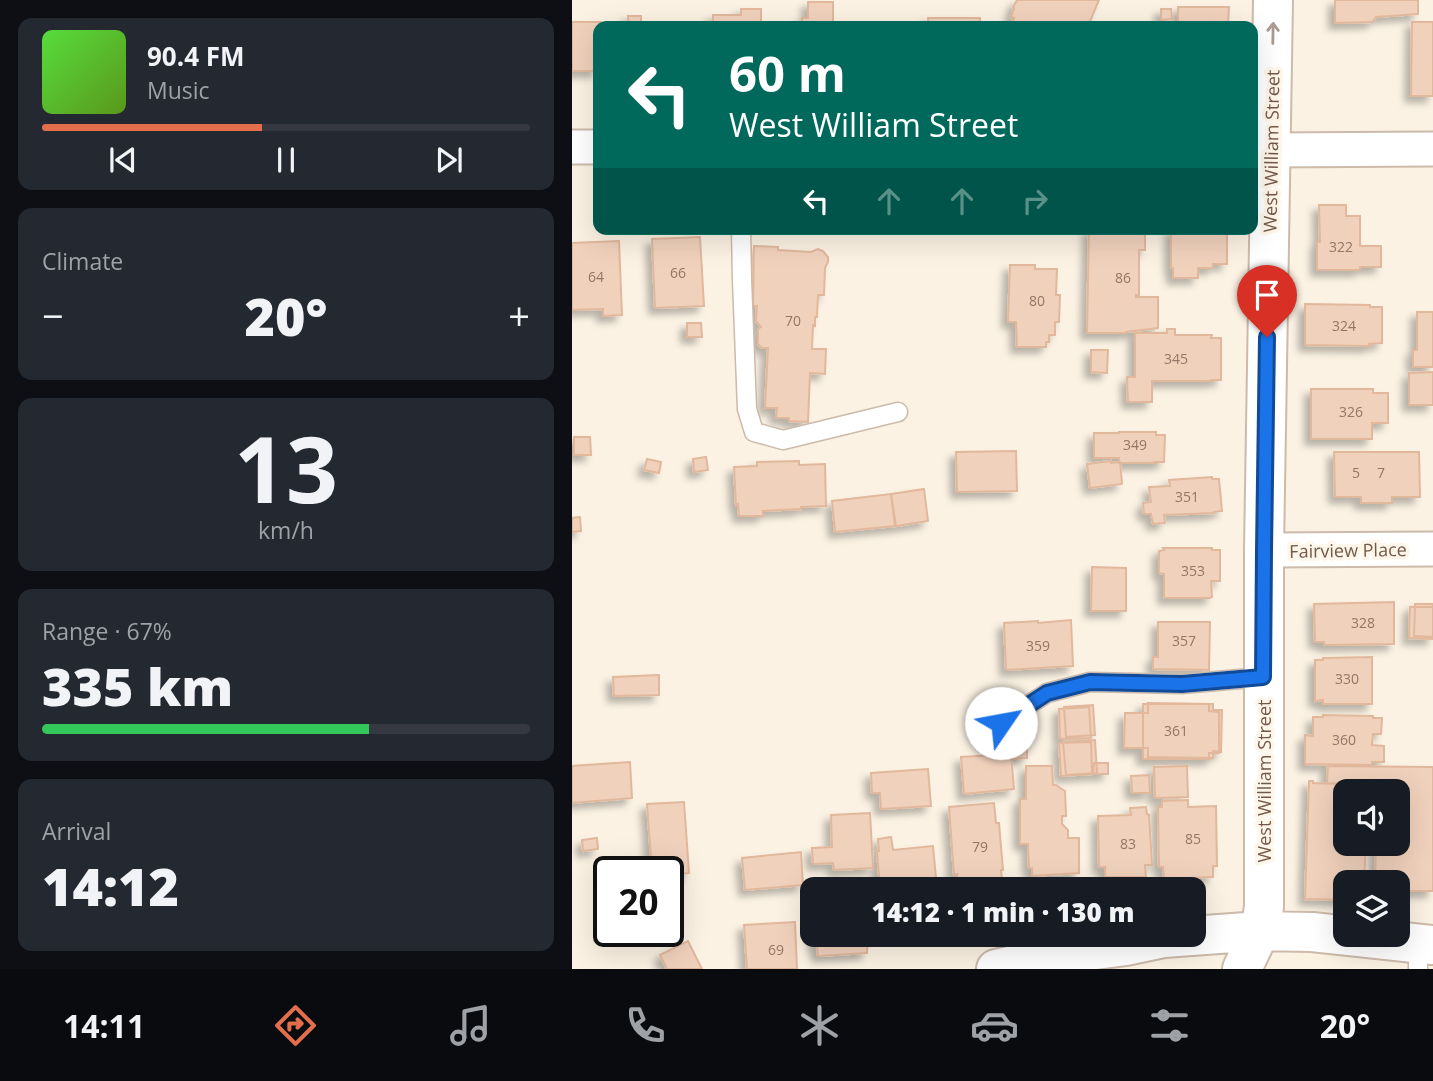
<!DOCTYPE html>
<meta charset="utf-8">
<style>
:root{--surface:#171b24;--page:#242831;--text:#f1f3f6;--muted:#9ea1a6;--line:#363941;--accent:#e26e4c}
body{margin:0;font-family:"Open Sans",sans-serif;background:var(--page);color:var(--text);height:100vh;display:flex;flex-direction:column;font-size:26px;white-space:nowrap}
*{box-sizing:border-box;margin:0}
p{font-size:23px;color:var(--muted)}
.icon{flex:none;width:38px;height:38px;fill:none;stroke:currentColor;stroke-width:2;stroke-linecap:round;stroke-linejoin:round}
.map{position:relative;flex:1;overflow:hidden}
.drawer{display:flex;flex-direction:column;gap:18px;padding:18px;background:#0d0f14;width:572px}
.drawer>*{flex:none}
.hud{position:absolute;left:21px;top:21px;width:665px;height:214px;border-radius:14px;box-shadow:0 7px 28px #0002;background:#00695c;color:#fff;overflow:hidden}
.controls{position:absolute;left:761px;top:779px;display:grid;gap:14px}
.controls a{display:grid;place-items:center;width:77px;height:77px;border-radius:14px;background:var(--surface);box-shadow:0 7px 28px #0002;font-size:35px}
.speed{position:absolute;left:21px;top:856px;display:flex;gap:14px;font-size:35px;font-weight:700;text-align:center}
.speed>*{display:grid;place-content:center;width:91px;height:91px;border-radius:50%;background:var(--surface);box-shadow:0 7px 28px #0002;line-height:1}
.speed .limit{border:4px solid #111;border-radius:10px;background:#fff;color:#111}
.pin{position:absolute;display:grid;place-items:center;width:60px;height:60px;color:#fff;margin:-72px -30px;border-radius:50% 50% 50% 0;rotate:-45deg;box-shadow:0 0 7px #0007}
.pin .icon{rotate:45deg}
.me{position:absolute;width:77px;margin:-38px;rotate:57deg;stroke-linejoin:round;filter:drop-shadow(0 0 5px #0008)}
.turn{display:flex;align-items:center;gap:24px;height:147px;padding:0 21px;font-size:32px}
.turn .icon{width:91px;height:91px;stroke-width:2.5}
.turn b{display:block;font-size:49px;line-height:60px}
.lanes{display:flex;align-items:center;height:66px;padding:0 21px;background:#0003;justify-content:center;gap:35px;direction:ltr}
.lanes .off{opacity:.35}
.big{font-size:52px;font-weight:800;line-height:1.1}
.drawer .tile{flex:1;display:flex;flex-direction:column;justify-content:center;gap:10px;min-width:0;padding:0 24px;border-radius:14px;background:var(--page)}
.drawer .dial{align-items:center;gap:0}
.dial b{font-size:91px;line-height:1}
.song{display:flex;align-items:center;gap:21px}
.cover{width:84px;height:84px;border-radius:10px;background:linear-gradient(135deg,hsl(110 70% 55%),hsl(90 70% 35%))}
.played{height:7px;border-radius:4px;background:linear-gradient(90deg,var(--accent) 45%,var(--line) 45%)}
.keys{display:flex;justify-content:space-around;direction:ltr}
.heat{display:flex;justify-content:space-between;align-items:center;font-size:38px;direction:ltr}
.charge{height:10px;border-radius:5px;background:linear-gradient(90deg,#34c759 67%,var(--line) 0)}
.trip{position:absolute;left:228px;top:877px;width:406px;height:70px;border-radius:14px;background:var(--surface);box-shadow:0 7px 28px #0002;font-weight:800;line-height:70px;text-align:center}
.menu{display:flex;height:112px;justify-content:space-around;align-items:center;background:#090b0e;color:var(--muted)}
.menu .icon{width:49px;height:49px}
.menu .on{color:var(--accent)}
.menu b{font-size:32px;color:var(--text)}
main{display:flex;flex:1;min-height:0}
.map>svg:first-child{display:block}
</style>
<main>
<section class="drawer">
<div class="tile">
<div class="song"><i class="cover"></i><div><b>90.4 FM</b><p>Music</p></div></div>
<div class="played"></div>
<div class="keys"><svg class="icon" aria-label="previous" viewBox="0 0 24 24"><path d="M18 5L8 12l10 7zM5 5v14"/></svg><svg class="icon" aria-label="pause" viewBox="0 0 24 24"><path d="M8 5v14M16 5v14"/></svg><svg class="icon" aria-label="next" viewBox="0 0 24 24"><path d="M6 5l10 7-10 7zM19 5v14"/></svg></div>
</div>
<div class="tile"><p>Climate</p>
<div class="heat"><a>−</a><b class="big">20°</b><a>+</a></div>
</div>
<div class="tile dial"><b>13</b><p>km/h</p></div>
<div class="tile"><p>Range · 67%</p><b class="big">335 km</b><div class="charge"></div></div>
<div class="tile"><p>Arrival</p><b class="big">14:12</b></div>
</section>
<div class="map">
<svg width="861" height="969" viewBox="0 0 861 969">
<defs>
<filter id="shadow"><feDropShadow dx="-6" dy="6" stdDeviation="3.5" flood-color="#0004"/></filter>
</defs>
<rect width="100%" height="100%" fill="#fbf2e3"/>
<path fill="#f0d1bc" stroke="#e2b89d" stroke-width="2" filter="url(#shadow)" d="M445 0H527L516 26H438L442 18 439 17 442 8 441 7Z
M763 0H846V14L804 17 800 22 763 23Z
M236 2H261V26H230V18H236Z
M606 7H657L656 26H606Z
M169 9H189V26H141V15H169Z
M589 9H599L600 19 589 20Z
M56 16H69V25L101 26H56Z
M356 18H408V26H356Z
M0 22H29V26H26V71H0Z
M840 22H861V96H839Z
M747 205H774V216H788V246H809V267H788V270H745V242H748Z
M517 229H573V250H567V295H564V297H586V328L554 332V333H515Z
M599 229H655V264H641V268H626V278H601V268H599Z
M128 237 132 306 83 308 80 239Z
M47 241 50 315 31 316V309L0 310V243Z
M182 246 206 247V250L239 252 246 249 251 251 256 257V262L253 268 252 295H246L245 317H243V326L241 325 240 349H254L253 374 238 373 236 422 217 421V418H204L205 408H193L196 348H190L186 344V329L189 327 184 321 185 306H181Z
M438 265H463V269H485L484 295H488L487 322H483V335H477V342H474V347H445L444 322H436Z
M733 304 798 305V307H810V343L797 344 798 346 733 345Z
M845 312H861V367H841V350H845Z
M115 323H129L130 337H115Z
M595 329H603V335H640L639 338H649V380H639V381H580V402H556L555 377H563V333H595Z
M519 350H536L535 373 519 372Z
M861 372V405H837V373Z
M739 389H801V393H816V423H800V439H739Z
M547 432H584V435H593L592 462H583L584 463H547V458H522V433H547Z
M2 437H18L19 455H2Z
M444 451 445 491 385 492 384 452Z
M762 452H847L848 497H820V503H789V497H763Z
M134 457 136 470 122 472 121 459Z
M75 459 89 462 87 473 72 470Z
M227 461V465L253 464 254 506 229 507V509L191 511V516H167L166 504 164 505 162 467 185 466V462Z
M539 461V463L548 462 550 484 518 488 515 464Z
M640 477V479H647L650 511 642 512V513L592 515 593 523 581 524 579 514H572L571 503 579 502 577 487 598 486 597 480Z
M352 489 356 521 324 526 319 494Z
M319 494 323 526 263 532 260 501Z
M8 517 9 531 0 532V518Z
M591 548H640V550H648V581H639L640 597 638 598H593L592 597V574L587 573V551L592 550Z
M520 567 554 568V611H519Z
M822 602V644L752 645V642H743L742 604Z
M843 604H861V637L842 636Z
M838 607H861V639L837 638Z
M499 620 501 666 434 670 432 623 466 621V623Z
M586 622H638L637 670 581 669V657H586Z
M800 657V704H751V700L743 701V660H751V658Z
M87 675V695L42 696 41 677Z
M576 703 641 704V710H650L649 752 641 751V758L576 757V748H552L553 713H576Z
M571 704H637V711L647 712V753H637V759H571Z
M521 705 523 735 494 737 492 707Z
M517 707 519 738 488 739 487 709Z
M751 715 801 716V718H810L809 734H801L800 745 812 746V762H800V765L733 764V735L741 736V717H751Z
M523 740 525 773 494 775 491 742Z
M519 742 520 774 489 776 487 743Z
M455 746V758L441 759V747Z
M439 754 442 789 392 794 389 757Z
M58 762 60 798 0 803V766Z
M522 763H536V774H521Z
M454 766H480L481 785H484L493 791 494 816H490V824L496 830V838H507V873L460 876V868H457L456 844H448V799H454Z
M615 766 616 797 583 798 582 767Z
M756 766 861 767V891H826V882H803L804 844H826V791H804V784L755 783Z
M356 769 359 806 309 809 308 793H300L299 773Z
M577 775 578 793H560L559 776Z
M737 781H741V783L801 785V791H774V844H794L792 882H774V900L733 899Z
M616 800V807L644 806 645 866H641V877L592 879 591 867H587L586 807H590V801Z
M112 802 117 873 96 875V872H80L75 804Z
M422 803 424 823H427L431 870H429L431 889H397V885L386 886 385 874 382 875 377 807Z
M574 807 575 814 577 815 580 865H573L574 877H533V867H527L526 816 559 815 558 808Z
M298 813 301 868 262 870 261 863 241 864 240 848 260 847 259 815Z
M319 837 321 850 361 846 365 889H308L305 851H307L306 839Z
M25 838 26 849 11 851 10 840Z
M229 852 231 885 173 890 170 858Z
M223 922 225 969H175L172 925Z
M242 934H296L295 953 246 956 245 945 243 946Z
M116 941 130 969H95L88 955Z"/>
<g fill="none" stroke-linecap="round" stroke-linejoin="round">
<g stroke="#ccbaaa" stroke-width="21">
<path id="service" d="M169 229 170 280 175 409 182 432 211 440 326 412
M429 723 475 693 518 682 610 684 691 677
M846 969V944"/>
</g>
<g stroke="#ccbaaa" stroke-width="37">
<path id="minor" d="M0 147H26
M681 150 861 149
M692 550 861 549"/>
</g>
<g stroke="#ccbaaa" stroke-width="42">
<path id="tertiary" d="M424 969 485 955 554 946 592 938 688 931 740 932 861 945
M670 969 688 931 692 907V550L701 0"/>
</g>
<use href="#service" stroke="#fff" stroke-width="18"/>
<use href="#minor" stroke="#fff" stroke-width="33"/>
<use href="#tertiary" stroke="#fff" stroke-width="38"/>
</g>
<defs><path id="oneway-shaft" d="M-6 0H5M1.5-3L5.5 0L1.5 3" fill="none" stroke-width="1.6" stroke-linecap="round" stroke-linejoin="round" transform="scale(1.75)"/></defs>
<use stroke="#ab9b92" href="#oneway-shaft" transform="translate(701 33) rotate(-89)"/>
<g fill="none" stroke-linecap="round" stroke-linejoin="round">
<g stroke="#114b97" stroke-width="18">
<path id="route" d="M429 723 475 693 518 682 610 684 691 677 692 551 695 337"/>
</g>
<use href="#route" stroke="#1a73e8" stroke-width="12"/>
</g>
<g text-anchor="middle" dominant-baseline="central" stroke-width="7" stroke-linejoin="round" paint-order="stroke">
<g font-size="14" fill="#927766">
<text x="769" y="246">322</text>
<text x="106" y="272">66</text>
<text x="24" y="276">64</text>
<text x="551" y="277">86</text>
<text x="465" y="300">80</text>
<text x="221" y="320">70</text>
<text x="772" y="325">324</text>
<text x="604" y="358">345</text>
<text x="779" y="411">326</text>
<text x="563" y="444">349</text>
<text x="784" y="472">5</text>
<text x="809" y="472">7</text>
<text x="615" y="496">351</text>
<text x="621" y="570">353</text>
<text x="791" y="622">328</text>
<text x="612" y="640">357</text>
<text x="466" y="645">359</text>
<text x="775" y="678">330</text>
<text x="604" y="730">361</text>
<text x="772" y="739">360</text>
<text x="621" y="838">85</text>
<text x="556" y="843">83</text>
<text x="408" y="846">79</text>
<text x="204" y="949">69</text>
</g>
<g font-size="18" fill="#73594a" stroke="#fef6e9">
<text transform="translate(699 151) rotate(-89)">West William Street</text>
<text transform="translate(776 550) rotate(-1)">Fairview Place</text>
<text transform="translate(692 781) rotate(-90)">West William Street</text>
</g>
</g>
</svg>
<div class="controls">
<a><svg class="icon" aria-label="sound" viewBox="0 0 24 24"><path d="M4 9h4l5-4v14l-5-4H4zM17 9q2 3 0 6"/></svg></a>
<a><svg class="icon" aria-label="layers" viewBox="0 0 24 24"><path d="M12 4l9 5-9 5-9-5zM3 14l9 5 9-5"/></svg></a>
</div>
<div class="speed"><div class="limit">20</div></div>
<div class="pin" style="left:695px;top:337px;background:#d93025"><svg class="icon" aria-label="arrive" viewBox="0 0 24 24"><path d="M6 21V4h12l-3 4 3 4H6"/></svg></div>
<svg class="me" style="left:429px;top:723px" viewBox="-20 -20 40 40"><circle r="19" fill="#fff"/><path d="M0-13L10 11 0 6-10 11z" fill="#1a73e8"/></svg>
<div class="trip">14:12 · 1 min · 130 m</div>
<div class="hud">
<div class="turn"><svg class="icon" aria-label="left" viewBox="0 0 24 24"><path d="M17 20v-9H6M10 6l-5 5 5 5"/></svg><div><b>60 m</b>West William Street</div></div>
<div class="lanes"><svg class="icon" aria-label="left" viewBox="0 0 24 24"><path d="M17 20v-9H6M10 6l-5 5 5 5"/></svg><svg class="icon off" aria-label="ahead" viewBox="0 0 24 24"><path d="M12 20V5M6 11l6-6 6 6"/></svg><svg class="icon off" aria-label="ahead" viewBox="0 0 24 24"><path d="M12 20V5M6 11l6-6 6 6"/></svg><svg class="icon off" aria-label="right" viewBox="0 0 24 24"><path d="M7 20v-9h11M14 6l5 5-5 5"/></svg></div>
</div>
</div>
</main>
<nav class="menu">
<b>14:11</b>
<svg class="icon on" aria-label="directions" viewBox="0 0 24 24"><path d="M12 3l9 9-9 9-9-9zM9 14v-3h6M13 9l2 2-2 2"/></svg>
<svg class="icon" aria-label="music" viewBox="0 0 24 24"><path d="M9 18V5l10-2v13"/><circle cx="6" cy="18" r="3"/><circle cx="16" cy="16" r="3"/></svg>
<svg class="icon" aria-label="phone" viewBox="0 0 24 24"><path d="M5 4h4l2 5-3 2q2 4 5 5l2-3 5 2v4C11 20 4 13 5 4z"/></svg>
<svg class="icon" aria-label="climate" viewBox="0 0 24 24"><path d="M12 3v18M4 7l16 10M4 17L20 7"/></svg>
<svg class="icon" aria-label="car" viewBox="0 0 24 24"><path d="M5 17H2v-5l4-1 3-4h7l3 4 3 1v5h-3M9 17h6M6 11h13"/><circle cx="7" cy="17" r="2"/><circle cx="17" cy="17" r="2"/></svg>
<svg class="icon" aria-label="filters" viewBox="0 0 24 24"><path d="M4 7h16M4 17h16"/><circle cx="9" cy="7" r="2"/><circle cx="15" cy="17" r="2"/></svg>
<b>20°</b>
</nav>
